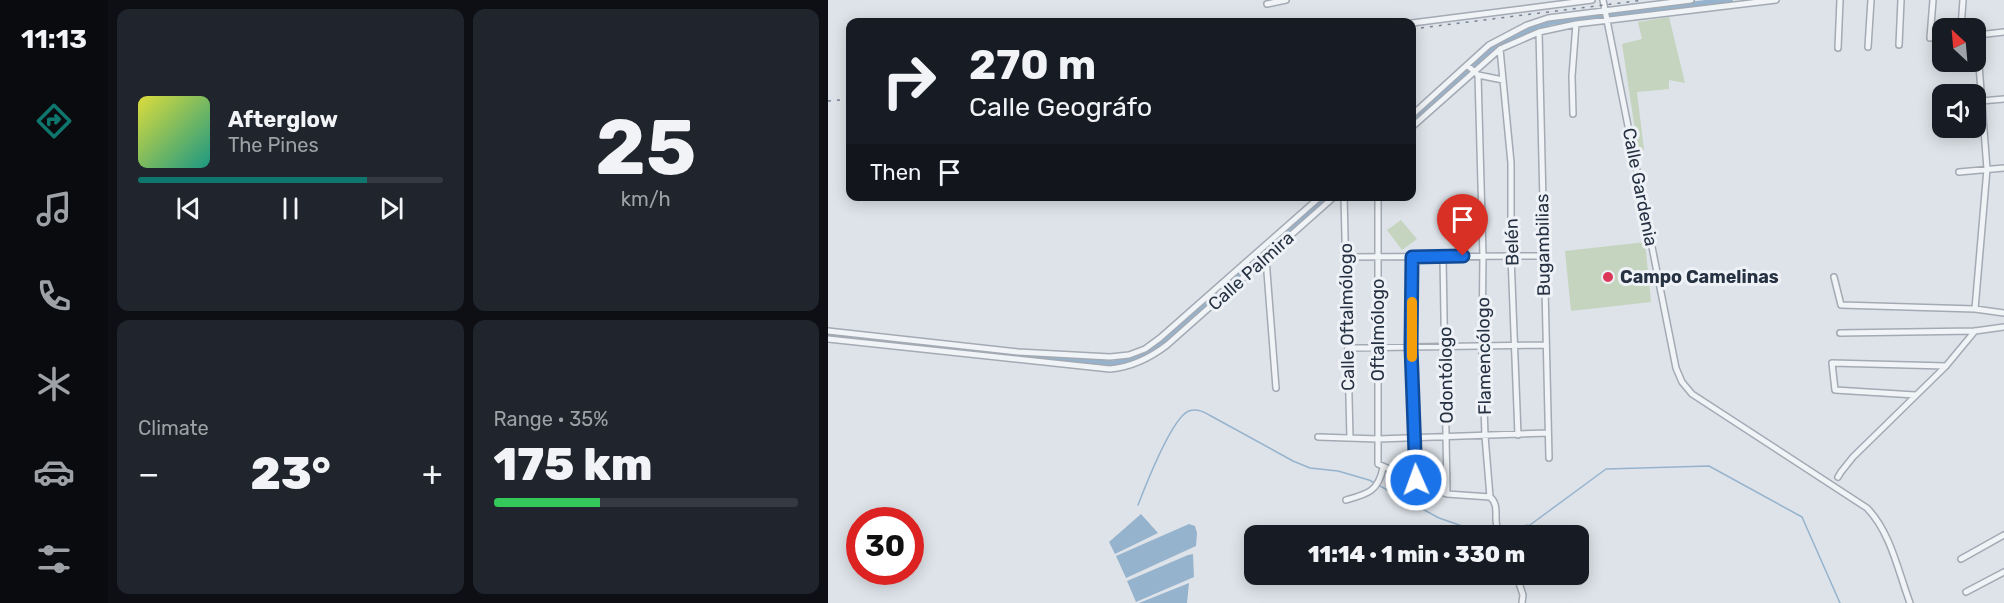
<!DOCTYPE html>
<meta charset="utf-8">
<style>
:root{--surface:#171b24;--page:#20242c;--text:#f1f3f6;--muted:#9ea1a6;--line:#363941;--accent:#0f766e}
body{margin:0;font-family:Rubik,sans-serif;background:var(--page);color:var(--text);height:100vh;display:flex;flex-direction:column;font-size:22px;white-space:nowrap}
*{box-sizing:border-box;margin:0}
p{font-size:20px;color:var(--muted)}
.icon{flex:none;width:33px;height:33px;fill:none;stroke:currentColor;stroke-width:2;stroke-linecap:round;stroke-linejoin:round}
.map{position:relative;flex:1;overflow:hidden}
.drawer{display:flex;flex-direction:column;gap:9px;padding:9px;background:#0d0f14;width:720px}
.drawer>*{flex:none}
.top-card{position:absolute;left:18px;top:18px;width:570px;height:183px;border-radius:12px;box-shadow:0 3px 15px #0003;background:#171b24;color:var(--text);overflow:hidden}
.needle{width:39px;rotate:334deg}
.controls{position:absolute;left:1104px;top:18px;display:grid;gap:12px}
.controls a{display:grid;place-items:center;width:54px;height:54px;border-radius:12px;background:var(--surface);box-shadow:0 3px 15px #0003;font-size:30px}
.speed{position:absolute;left:18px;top:507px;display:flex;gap:12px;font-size:30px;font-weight:700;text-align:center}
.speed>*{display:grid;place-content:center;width:78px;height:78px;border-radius:50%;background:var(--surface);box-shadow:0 3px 15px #0003;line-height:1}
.speed .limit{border:9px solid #d22;background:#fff;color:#111}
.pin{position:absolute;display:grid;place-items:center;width:51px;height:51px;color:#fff;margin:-62px -26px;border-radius:50% 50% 50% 0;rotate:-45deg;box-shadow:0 0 6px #0007}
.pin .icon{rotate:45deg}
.me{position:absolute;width:66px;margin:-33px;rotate:358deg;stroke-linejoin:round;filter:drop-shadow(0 0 4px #0008)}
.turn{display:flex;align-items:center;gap:21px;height:126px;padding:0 24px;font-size:27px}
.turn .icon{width:78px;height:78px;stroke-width:2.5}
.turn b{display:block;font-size:42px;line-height:51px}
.then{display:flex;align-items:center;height:57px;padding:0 24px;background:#0003;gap:12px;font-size:22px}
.big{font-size:45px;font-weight:800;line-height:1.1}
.drawer .widget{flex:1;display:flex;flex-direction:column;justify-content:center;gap:9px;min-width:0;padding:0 21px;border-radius:12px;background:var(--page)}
.drawer .dial{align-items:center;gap:0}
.dial b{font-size:78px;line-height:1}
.song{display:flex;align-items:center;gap:18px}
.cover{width:72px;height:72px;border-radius:9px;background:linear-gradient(135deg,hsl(60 70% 55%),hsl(170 70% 35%))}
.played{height:6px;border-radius:3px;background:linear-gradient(90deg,var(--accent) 75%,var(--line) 75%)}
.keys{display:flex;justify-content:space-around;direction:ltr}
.heat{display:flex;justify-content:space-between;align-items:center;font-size:33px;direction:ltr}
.charge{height:9px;border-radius:4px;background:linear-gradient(90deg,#34c759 35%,var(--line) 0)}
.drawer .tiles{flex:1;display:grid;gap:9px;grid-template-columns:repeat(2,1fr)}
.trip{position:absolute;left:416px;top:525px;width:345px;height:60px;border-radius:12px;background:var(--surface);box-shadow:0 3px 15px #0003;font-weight:800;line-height:60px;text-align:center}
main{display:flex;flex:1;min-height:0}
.tab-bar{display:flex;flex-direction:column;width:108px;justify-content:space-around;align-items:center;background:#090b0e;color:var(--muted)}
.tab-bar .icon{width:42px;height:42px}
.tab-bar .selected{color:var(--accent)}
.tab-bar b{font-size:27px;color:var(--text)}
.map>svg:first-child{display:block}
</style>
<main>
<nav class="tab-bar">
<b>11:13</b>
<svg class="icon selected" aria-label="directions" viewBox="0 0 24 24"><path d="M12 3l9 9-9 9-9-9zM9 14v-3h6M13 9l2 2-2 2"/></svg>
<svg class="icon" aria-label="music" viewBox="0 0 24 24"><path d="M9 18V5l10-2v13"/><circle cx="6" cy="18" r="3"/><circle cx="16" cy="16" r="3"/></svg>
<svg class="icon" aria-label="phone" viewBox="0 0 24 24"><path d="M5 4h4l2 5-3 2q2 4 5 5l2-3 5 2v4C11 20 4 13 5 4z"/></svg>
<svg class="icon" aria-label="climate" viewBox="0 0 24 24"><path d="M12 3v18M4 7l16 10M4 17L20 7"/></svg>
<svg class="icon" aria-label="car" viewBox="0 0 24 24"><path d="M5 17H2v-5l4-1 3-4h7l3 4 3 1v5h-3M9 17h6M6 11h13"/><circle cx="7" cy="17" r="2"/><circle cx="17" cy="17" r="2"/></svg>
<svg class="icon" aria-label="filters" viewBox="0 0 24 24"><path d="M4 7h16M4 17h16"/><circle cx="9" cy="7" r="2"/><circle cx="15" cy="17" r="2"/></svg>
</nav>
<section class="drawer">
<div class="tiles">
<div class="widget">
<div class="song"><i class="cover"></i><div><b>Afterglow</b><p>The Pines</p></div></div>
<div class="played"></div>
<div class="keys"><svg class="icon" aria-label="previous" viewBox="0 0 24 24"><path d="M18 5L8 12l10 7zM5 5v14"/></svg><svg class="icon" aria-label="pause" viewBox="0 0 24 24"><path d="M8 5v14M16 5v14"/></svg><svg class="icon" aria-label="next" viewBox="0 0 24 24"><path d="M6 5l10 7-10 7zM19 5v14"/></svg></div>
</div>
<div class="widget dial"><b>25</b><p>km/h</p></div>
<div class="widget"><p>Climate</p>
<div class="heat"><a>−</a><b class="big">23°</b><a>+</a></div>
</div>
<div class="widget"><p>Range · 35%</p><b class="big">175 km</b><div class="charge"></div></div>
</div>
</section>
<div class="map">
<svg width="1176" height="603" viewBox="0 0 1176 603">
<rect width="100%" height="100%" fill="#dee3e9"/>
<path fill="#c5d4bf" d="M841 17 857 83 841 80V89L809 92 816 150H810L794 44 814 39 810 22Z
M573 220 589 239 574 250 559 230Z
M817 242 823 302 743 311 737 251Z"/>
<path fill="#96b3cd" d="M313 514 330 533 287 554 281 542Z
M361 524 367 526 369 533 368 546 298 578 288 556Z
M365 554 366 577 308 602 299 581 360 555Z
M361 583 359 603H311Z"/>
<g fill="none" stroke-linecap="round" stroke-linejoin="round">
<path stroke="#96b3cd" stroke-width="1.5" d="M310 505C317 487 344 417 361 411 369 408 376 412 383 416L465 461 482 468 510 471 541 480 611 518 640 528 667 529
M671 528 702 525 778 469 881 466 974 517 1012 603"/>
<path stroke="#96b3cd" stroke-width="6" d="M584 122 667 47C685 35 703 28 723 22L902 0
M0 334 99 345
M196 355 285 364 319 354 342 337 500 196"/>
<g stroke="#a3aab4" stroke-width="8">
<path id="street" d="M775 0 848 368 854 382 864 394 1039 508C1063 533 1070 571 1082 603
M439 4 458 0
M584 23 764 0
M1133 28 1135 0
M711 32 721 458
M1102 38 1105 0
M1071 45 1073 0
M1040 47 1043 0
M1010 48 1012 0
M672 49 683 163V256L690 435
M639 65 650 75 655 256 654 346 657 436 662 497
M650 75 675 80
M1153 101 1176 99
M745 114 744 76 748 24
M584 115 661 45 699 25 720 18 863 0
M584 127 672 49 711 32 748 24 948 0
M1131 172 1176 168
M516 196 522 438
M550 196V464L584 479 598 487 619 494 662 497C675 507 660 528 677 536
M517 257 715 256
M584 257 583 347 588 480
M615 257 619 494
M438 259 448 388
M1006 277 1013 305 1147 309 1176 313
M1147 309 1159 169 1149 39 1150 35 1176 32
M0 331 190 352 282 357 301 355 317 349 332 338 493 196
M1012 333 1147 331 1176 327
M0 339 282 369C304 367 322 358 339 345L507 196
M520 348 718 345
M1087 395 1007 390 1004 363 1118 366
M490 437 550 439 720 433
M587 474H619
M1010 477 1013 472 1025 457 1118 366 1147 331
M518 500C539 494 550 492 555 468
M1133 559 1176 535
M688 574 695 595 694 603
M1138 592 1176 572"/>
</g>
<use href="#street" stroke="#f1f4f7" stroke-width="5"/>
<path stroke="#768394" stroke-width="1.5" stroke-dasharray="3 6" stroke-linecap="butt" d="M584 29 816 0
M0 101 22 99"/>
</g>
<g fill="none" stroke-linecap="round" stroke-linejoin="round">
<g stroke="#114b97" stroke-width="15">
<path id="route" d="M588 480 583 347 584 257 635 256"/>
</g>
<use href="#route" stroke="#1a73e8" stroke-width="10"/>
<path stroke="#f59e0b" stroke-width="10" d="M584 357V302"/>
</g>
<circle fill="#db3757" stroke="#eef2f7" stroke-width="2" cx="780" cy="277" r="6"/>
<g text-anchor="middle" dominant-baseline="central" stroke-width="6" stroke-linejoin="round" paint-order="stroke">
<g font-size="18" fill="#263142" stroke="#eef2f7">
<text transform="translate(812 187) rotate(79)">Calle Gardenia</text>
<text transform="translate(684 242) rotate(-91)">Belén</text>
<text transform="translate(715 245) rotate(-91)">Bugambilias</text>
<text transform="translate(423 271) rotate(-42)">Calle Palmira</text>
<text transform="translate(519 317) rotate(-91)">Calle Oftalmólogo</text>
<text transform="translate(550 330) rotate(-90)">Oftalmólogo</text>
<text transform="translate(656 356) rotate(-91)">Flamencólogo</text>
<text transform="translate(618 375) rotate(-91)">Odontólogo</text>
</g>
<g font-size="18" font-weight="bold" fill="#263142" stroke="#eef2f7" text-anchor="start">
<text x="792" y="277">Campo Camelinas</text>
</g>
</g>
</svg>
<div class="controls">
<a><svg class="needle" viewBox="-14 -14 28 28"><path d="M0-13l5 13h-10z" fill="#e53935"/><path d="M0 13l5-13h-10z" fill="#9ea1a6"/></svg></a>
<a><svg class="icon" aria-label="sound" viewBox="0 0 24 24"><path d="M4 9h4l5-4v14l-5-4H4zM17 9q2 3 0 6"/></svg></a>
</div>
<div class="speed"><div class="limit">30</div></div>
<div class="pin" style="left:635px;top:256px;background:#d93025"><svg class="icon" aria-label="arrive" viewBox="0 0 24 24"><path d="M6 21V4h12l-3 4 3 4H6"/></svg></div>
<svg class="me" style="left:588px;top:480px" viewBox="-20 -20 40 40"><circle r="17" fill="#1a73e8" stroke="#fff" stroke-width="3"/><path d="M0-11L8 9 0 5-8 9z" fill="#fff"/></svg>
<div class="trip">11:14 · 1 min · 330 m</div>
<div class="top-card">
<div class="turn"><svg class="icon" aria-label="right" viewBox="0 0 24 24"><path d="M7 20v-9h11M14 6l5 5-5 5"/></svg><div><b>270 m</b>Calle Geográfo</div></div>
<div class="then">Then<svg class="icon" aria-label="arrive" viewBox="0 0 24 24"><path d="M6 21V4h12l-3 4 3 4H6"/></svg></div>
</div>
</div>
</main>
